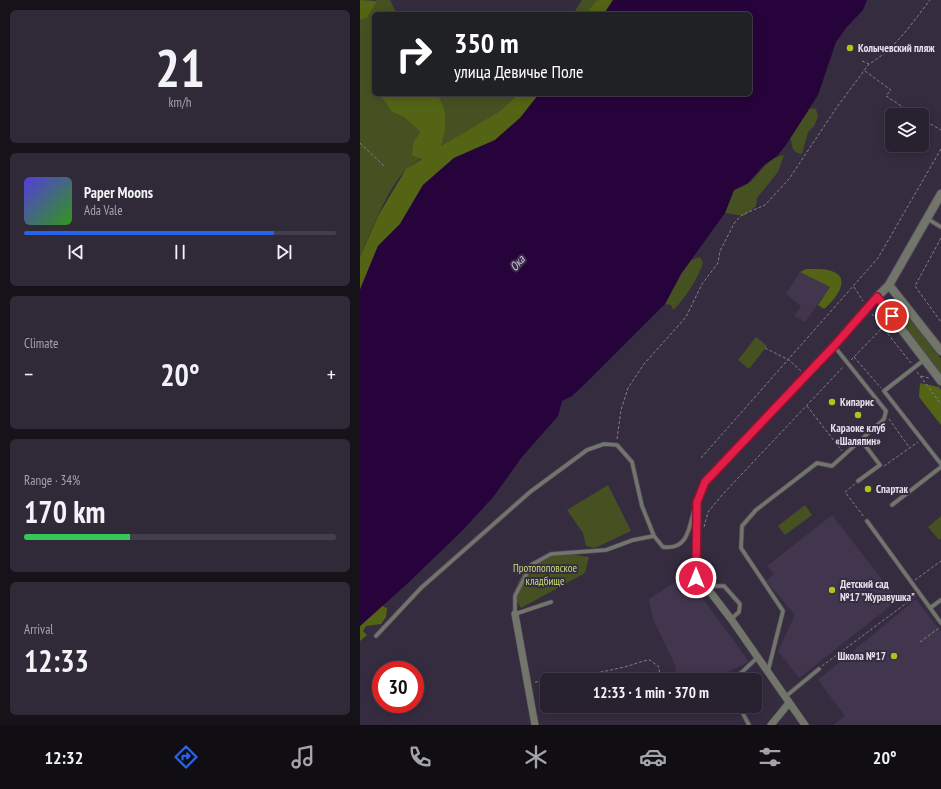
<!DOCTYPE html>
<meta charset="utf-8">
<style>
:root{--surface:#282130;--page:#302938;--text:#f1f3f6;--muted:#a5a3ab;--line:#443e4c;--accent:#2563eb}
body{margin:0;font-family:"PT Sans Narrow",sans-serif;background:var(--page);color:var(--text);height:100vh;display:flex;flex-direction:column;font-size:15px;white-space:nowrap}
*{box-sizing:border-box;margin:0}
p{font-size:13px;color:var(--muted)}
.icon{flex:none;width:22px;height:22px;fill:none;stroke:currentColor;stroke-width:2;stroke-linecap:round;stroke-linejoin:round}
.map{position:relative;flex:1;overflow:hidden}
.panel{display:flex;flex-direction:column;gap:10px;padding:10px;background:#16121a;width:360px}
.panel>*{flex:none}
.banner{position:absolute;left:12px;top:12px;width:380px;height:84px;border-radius:6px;box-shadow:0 2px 10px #0003,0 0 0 1px var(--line);background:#202124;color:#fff;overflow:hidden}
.buttons{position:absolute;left:525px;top:108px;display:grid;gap:8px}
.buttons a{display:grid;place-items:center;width:44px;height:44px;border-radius:6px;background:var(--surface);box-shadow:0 2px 10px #0003,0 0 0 1px var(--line);font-size:20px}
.speed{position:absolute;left:12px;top:661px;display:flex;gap:8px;font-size:20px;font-weight:700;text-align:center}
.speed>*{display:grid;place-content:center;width:52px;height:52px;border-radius:50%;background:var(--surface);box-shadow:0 2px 10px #0003,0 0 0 1px var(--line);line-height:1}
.speed .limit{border:6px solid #d22;background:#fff;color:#111}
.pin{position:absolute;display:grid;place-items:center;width:34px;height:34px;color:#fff;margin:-17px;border:2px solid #fff;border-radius:50%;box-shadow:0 1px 4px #0007}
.me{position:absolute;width:44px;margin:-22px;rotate:0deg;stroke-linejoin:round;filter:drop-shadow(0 0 3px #0008)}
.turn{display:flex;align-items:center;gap:14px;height:84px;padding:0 16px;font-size:18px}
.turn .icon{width:52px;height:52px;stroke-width:2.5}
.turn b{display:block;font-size:28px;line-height:34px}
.big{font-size:30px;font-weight:700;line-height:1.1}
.panel .widget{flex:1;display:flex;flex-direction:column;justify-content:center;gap:6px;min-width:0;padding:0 14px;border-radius:6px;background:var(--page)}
.panel .dial{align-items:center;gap:0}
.dial b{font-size:52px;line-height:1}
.song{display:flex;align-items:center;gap:12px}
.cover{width:48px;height:48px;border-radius:6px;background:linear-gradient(135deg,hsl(250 70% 55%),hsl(110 70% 35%))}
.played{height:4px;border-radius:2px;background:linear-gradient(90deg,var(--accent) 80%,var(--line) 80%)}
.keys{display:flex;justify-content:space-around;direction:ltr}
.heat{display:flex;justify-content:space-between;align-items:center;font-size:22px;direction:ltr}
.charge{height:6px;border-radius:3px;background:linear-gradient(90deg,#34c759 34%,var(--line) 0)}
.trip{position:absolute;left:180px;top:673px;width:222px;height:40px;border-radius:6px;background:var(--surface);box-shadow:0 2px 10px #0003,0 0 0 1px var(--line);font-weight:700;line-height:40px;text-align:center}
.tabs{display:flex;height:64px;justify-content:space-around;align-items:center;background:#100d13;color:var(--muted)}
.tabs .icon{width:28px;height:28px}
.tabs .selected{color:var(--accent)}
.tabs b{font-size:18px;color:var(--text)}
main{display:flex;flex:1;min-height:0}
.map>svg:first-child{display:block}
</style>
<main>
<section class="panel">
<div class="widget dial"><b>21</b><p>km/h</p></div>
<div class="widget">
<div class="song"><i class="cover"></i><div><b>Paper Moons</b><p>Ada Vale</p></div></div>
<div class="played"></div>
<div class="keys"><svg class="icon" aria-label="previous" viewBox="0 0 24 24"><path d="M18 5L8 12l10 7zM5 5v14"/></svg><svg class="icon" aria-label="pause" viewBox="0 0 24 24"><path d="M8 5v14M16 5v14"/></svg><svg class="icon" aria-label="next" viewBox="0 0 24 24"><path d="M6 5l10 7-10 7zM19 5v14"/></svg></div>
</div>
<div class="widget"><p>Climate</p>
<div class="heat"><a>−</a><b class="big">20°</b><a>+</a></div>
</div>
<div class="widget"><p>Range · 34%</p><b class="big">170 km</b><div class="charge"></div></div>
<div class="widget"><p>Arrival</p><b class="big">12:33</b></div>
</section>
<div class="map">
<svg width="581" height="725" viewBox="0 0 581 725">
<rect width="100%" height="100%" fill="#362c40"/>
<path fill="#42354e" d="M440 272 470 287 445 322 434 316 441 306 426 294Z
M472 515 538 600 439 678 418 651 435 615 406 581 414 574 407 566Z
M326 575 389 662 350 680H315L316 667 293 619 289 599Z
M556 599 581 632V725H473L485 716 458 680Z"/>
<path fill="#465122" d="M17 0H30L37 14H14V94H19L32 112 44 117 60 132 54 141 62 158C57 162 51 165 47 169 29 184 10 234 0 257V20L7 18Z
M222 0H237L225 14H213Z
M78 94H158L140 111 81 146C86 125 86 115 78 94Z
M450 108 456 109 458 117 454 126 448 132 442 154C430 152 434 147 430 138Z
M424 155 418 172 397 198 396 206 384 216 365 213 374 190C379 188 385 186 389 183 401 173 407 158 424 155Z
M340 257 343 263C338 278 325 299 313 310L311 305 305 304 321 274 331 260Z
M539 311 545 313 581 359V377L536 317 537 313Z
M396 337 407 346 389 369 378 360Z
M248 485 271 531 235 548 226 546 223 533 207 510Z
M445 505 452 515 425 535 418 526Z
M581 516V538L579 540 568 527Z
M193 552 229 557 225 573 161 608 153 594C165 569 166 562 193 552Z"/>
<path fill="#546415" d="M0 0 17 1 7 18 0 20Z
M237 0H253L244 14H225Z
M19 94H78L85 112V130L81 146 140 111 158 94H179L160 118 135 140 94 158 63 185 40 224 18 246 0 289V257L18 216 46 169 62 159 52 155 54 141 60 132 44 117 32 112Z
M446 269C455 269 466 268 474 272 492 280 473 302 464 309L458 305 470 287 440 272Z
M560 383 579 387 581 390V425L559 397Z
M22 606 27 608 26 617 21 624 6 626 3 631 7 635 0 641V626Z"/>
<path fill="#27033c" d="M253 0H507L503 10 486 28 476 42 458 95 426 145 417 156 404 165 388 183 374 190 365 213 321 274 305 304 226 383 212 396 202 401 198 416 162 457 134 496 102 531 47 584 0 626V290L18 246 40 224 63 185 94 158 135 140 160 118 179 94H390V14H244Z"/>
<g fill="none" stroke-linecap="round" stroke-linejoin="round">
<g stroke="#52495c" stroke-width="5">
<path id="service" d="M568 219 581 227
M564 360 524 391 581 464
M498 481 520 465 501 440
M532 505 581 467
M507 521 581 623
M294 536 303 547C327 550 329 530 334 510
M348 589 354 586H364L380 604 379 612 371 619
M570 608 581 600
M16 636 61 588 170 492 227 450 244 444 257 445 272 462 282 506 294 536 273 540 246 550 191 554 171 565 155 596V614L191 602
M408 671 423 611 381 548 382 526 396 510 457 463 472 466 524 419 526 411 474 346
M369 680 381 673 398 657
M425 697 459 669
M379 706 389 725
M298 711 317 706"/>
</g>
<g stroke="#52495c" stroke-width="8">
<path id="minor" d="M155 614 175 725
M411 725 429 703
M445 725 371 619 348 589 336 579 337 502 345 481 474 346 517 297"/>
</g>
<g stroke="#52495c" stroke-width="10">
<path id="tertiary" d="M581 194 529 285 517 297 581 381
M529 285 581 351"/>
</g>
<path stroke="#867e8f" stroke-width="1" stroke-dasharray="3 2" stroke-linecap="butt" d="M502 61 509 64C534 50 553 22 570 0
M505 71 531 90 526 96 555 115
M562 119 581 130
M0 143 24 166
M581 238 555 286 581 322
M494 287 503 301
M512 314 551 363
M405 348 429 360 441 371
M494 357 521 388
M491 360 523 327
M557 372 581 404
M561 376 569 378
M447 406 482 451
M529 419 549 447
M257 439 261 410 268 388 284 364 326 317 342 284 358 263 360 251 375 222 382 215 405 205 429 179 477 107 509 64
M341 458 518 258 581 149
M524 466 558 442
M495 484 485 492 504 517
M344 527 348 512 363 494 484 366
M555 580 581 561
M560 642 579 628
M462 666 556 596
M196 680C217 676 239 673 260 668 271 666 280 661 290 660L299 667 300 680
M175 682 187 681"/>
<use href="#service" stroke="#72756a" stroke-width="3.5"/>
<use href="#minor" stroke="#72756a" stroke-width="7"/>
<use href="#tertiary" stroke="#72756a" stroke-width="8"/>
</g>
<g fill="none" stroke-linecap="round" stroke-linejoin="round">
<g stroke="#92132f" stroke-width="10">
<path id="route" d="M336 578 337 502 345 482 474 346 517 297 532 316"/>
</g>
<use href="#route" stroke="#e11d48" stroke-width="7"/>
</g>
<g fill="#a8c71c" stroke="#362c40" stroke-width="1.5">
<circle cx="490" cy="48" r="4"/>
<circle cx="472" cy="402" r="4"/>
<circle cx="498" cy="415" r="4"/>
<circle cx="508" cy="489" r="4"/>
<circle cx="472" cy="590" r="4"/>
<circle cx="534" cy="656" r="4"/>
</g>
<g text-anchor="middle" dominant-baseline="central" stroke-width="4" stroke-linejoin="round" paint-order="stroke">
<g font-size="11" font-weight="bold" fill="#e6e0ed" stroke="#362c40" text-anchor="start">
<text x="498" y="48">Колычевский пляж</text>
<text x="480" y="402">Кипарис</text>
<text x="498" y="428" text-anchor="middle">Караоке клуб<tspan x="498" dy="13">«Шаляпин»</tspan></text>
<text x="516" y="489">Спартак</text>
<text x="480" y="584">Детский сад<tspan x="480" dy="13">№17 "Журавушка"</tspan></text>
<text x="526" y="656" text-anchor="end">Школа №17</text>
</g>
<g font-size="11" fill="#c5de77" stroke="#362c40">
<text x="185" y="568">Протопоповское<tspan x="185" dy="13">кладбище</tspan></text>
</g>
<g font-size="12" font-style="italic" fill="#d9bdf2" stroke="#362c40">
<text transform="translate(157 263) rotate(-49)">Ока</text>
</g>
</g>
</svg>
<div class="buttons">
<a><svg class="icon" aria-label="layers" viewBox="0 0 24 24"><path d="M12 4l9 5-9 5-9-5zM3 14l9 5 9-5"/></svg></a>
</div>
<div class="speed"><div class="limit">30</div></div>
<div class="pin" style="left:532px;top:316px;background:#d93025"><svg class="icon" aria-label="arrive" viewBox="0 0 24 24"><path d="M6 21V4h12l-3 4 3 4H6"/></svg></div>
<svg class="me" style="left:336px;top:578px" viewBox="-20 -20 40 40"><circle r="17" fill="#e11d48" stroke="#fff" stroke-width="3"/><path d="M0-11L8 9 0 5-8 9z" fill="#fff"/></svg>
<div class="trip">12:33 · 1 min · 370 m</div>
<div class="banner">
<div class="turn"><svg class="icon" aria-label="right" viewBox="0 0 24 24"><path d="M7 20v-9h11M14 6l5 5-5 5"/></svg><div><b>350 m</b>улица Девичье Поле</div></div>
</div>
</div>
</main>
<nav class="tabs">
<b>12:32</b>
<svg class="icon selected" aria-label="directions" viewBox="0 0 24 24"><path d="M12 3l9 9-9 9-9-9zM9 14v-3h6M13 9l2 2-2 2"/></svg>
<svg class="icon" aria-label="music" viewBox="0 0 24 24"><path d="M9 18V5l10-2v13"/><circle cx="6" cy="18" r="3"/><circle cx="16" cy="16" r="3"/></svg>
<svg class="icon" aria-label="phone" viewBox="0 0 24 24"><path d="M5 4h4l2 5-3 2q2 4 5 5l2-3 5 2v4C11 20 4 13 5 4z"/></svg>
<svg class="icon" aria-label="climate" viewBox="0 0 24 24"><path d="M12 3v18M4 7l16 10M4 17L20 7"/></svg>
<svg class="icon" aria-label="car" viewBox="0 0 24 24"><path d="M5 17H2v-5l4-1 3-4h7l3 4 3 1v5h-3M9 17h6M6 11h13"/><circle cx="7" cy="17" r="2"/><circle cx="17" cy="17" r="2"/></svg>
<svg class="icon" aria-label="filters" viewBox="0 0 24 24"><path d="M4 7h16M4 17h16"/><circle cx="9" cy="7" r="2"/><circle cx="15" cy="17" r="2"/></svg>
<b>20°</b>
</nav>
